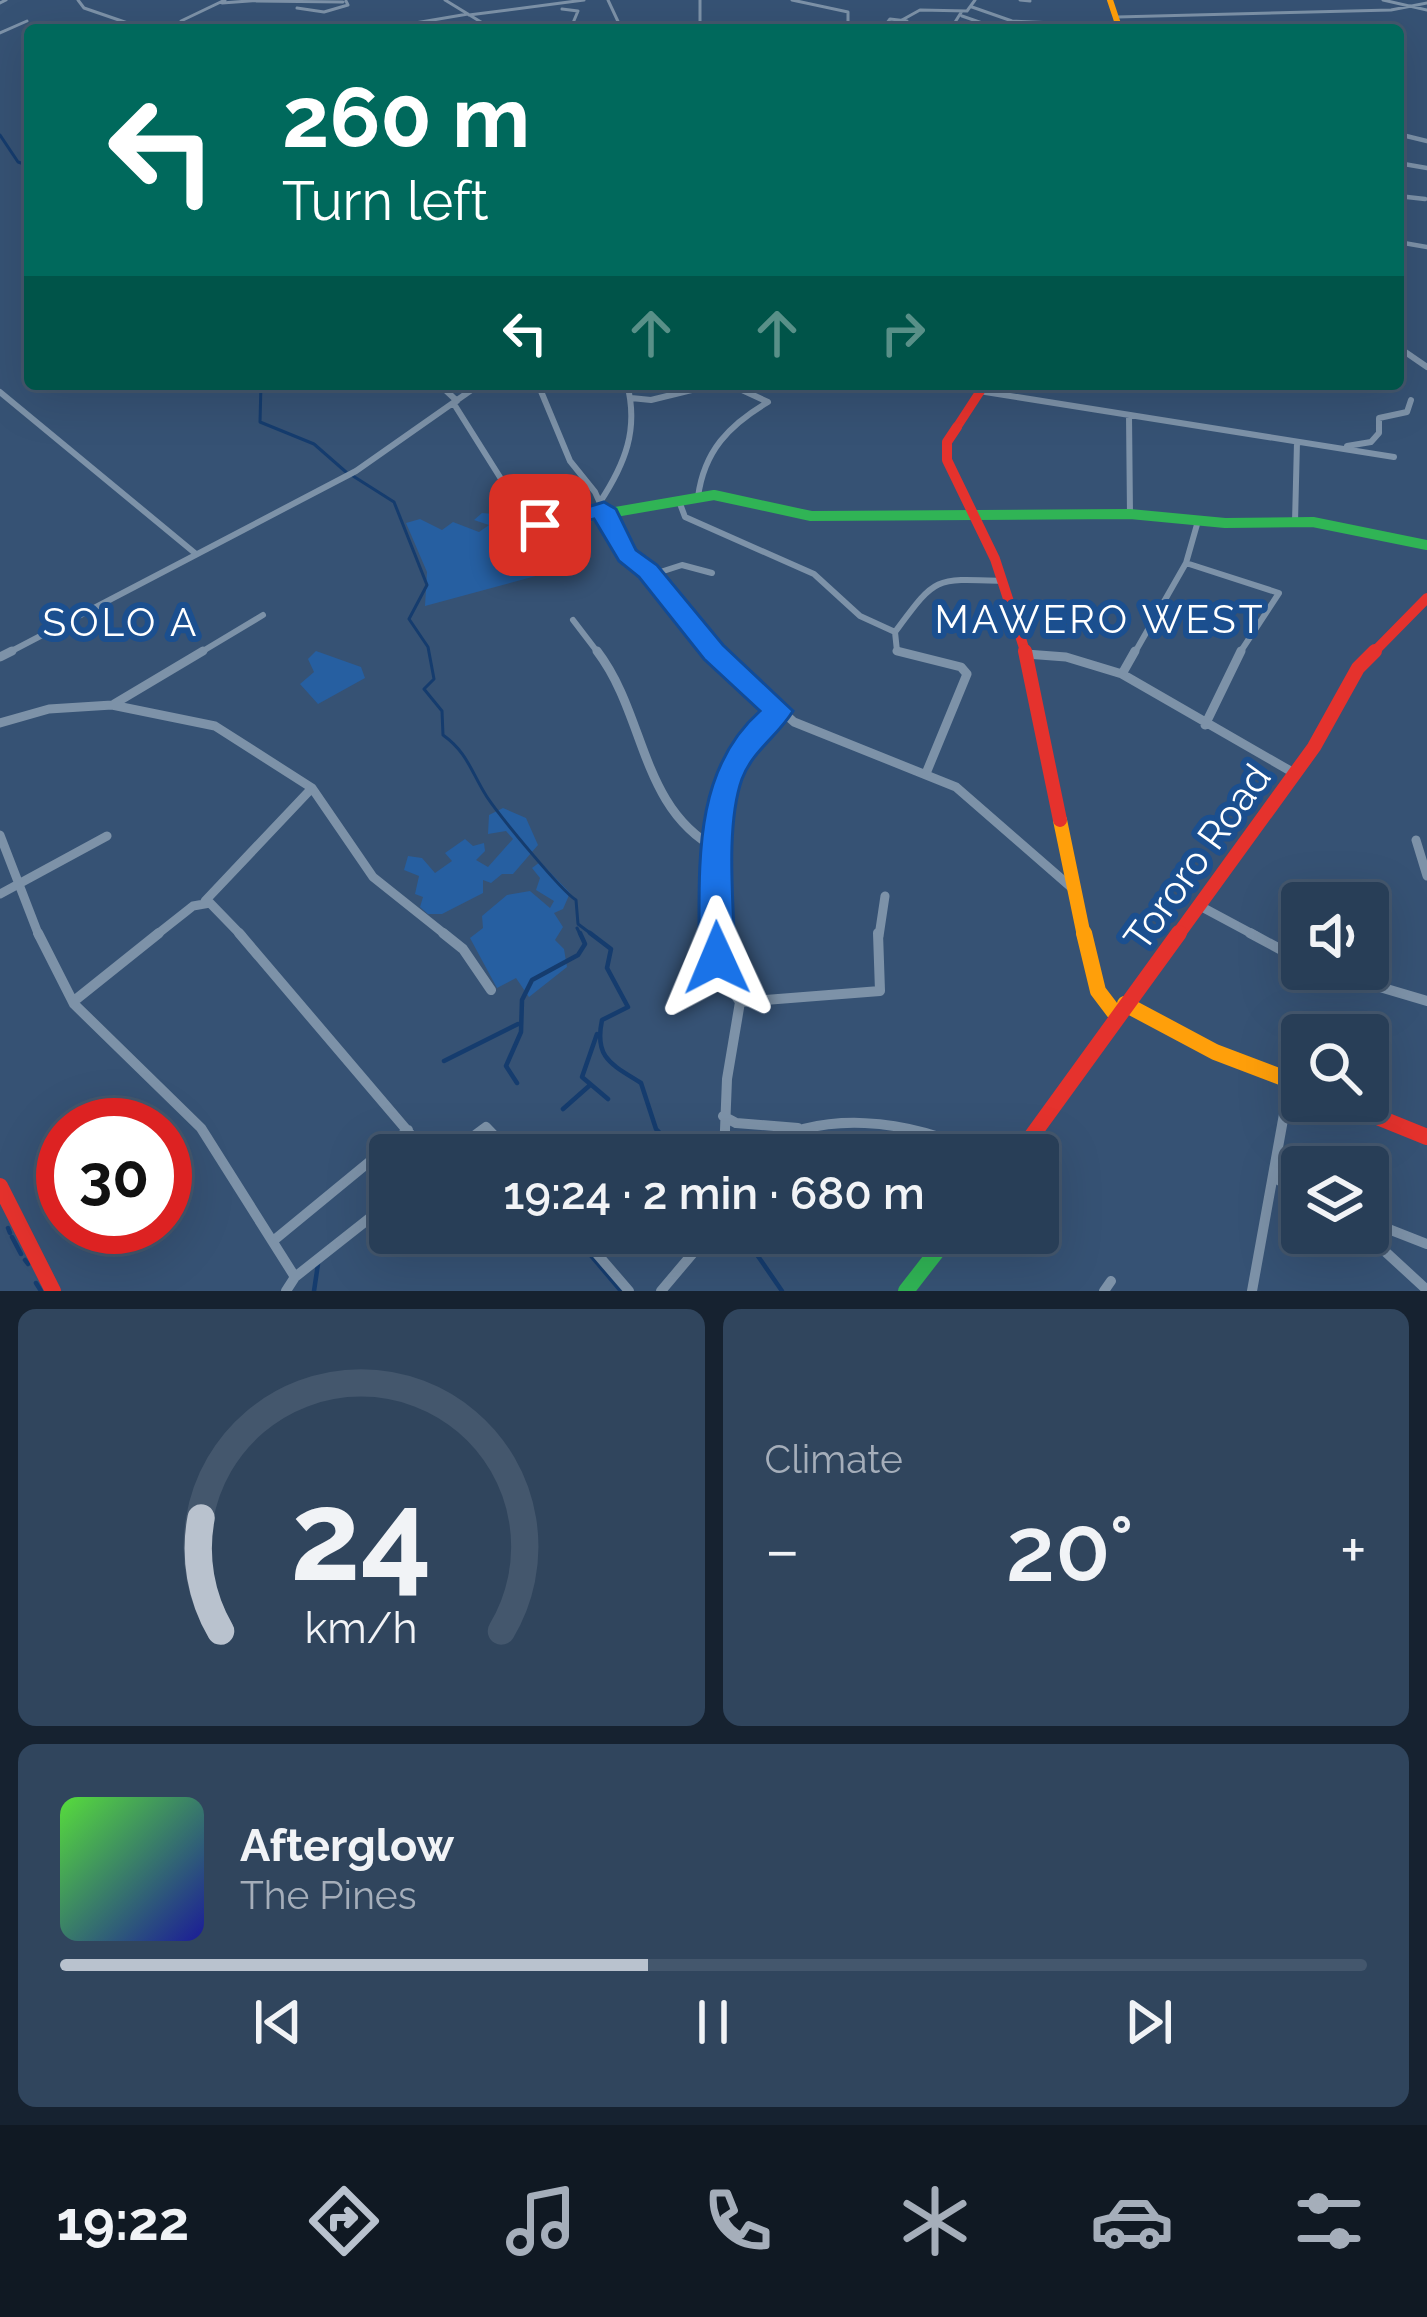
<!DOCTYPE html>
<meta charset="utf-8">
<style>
:root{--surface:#283e57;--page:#30455d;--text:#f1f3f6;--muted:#a5aeba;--line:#44576d;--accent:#b9c2ce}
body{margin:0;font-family:Raleway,sans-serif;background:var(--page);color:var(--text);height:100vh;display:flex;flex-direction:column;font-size:45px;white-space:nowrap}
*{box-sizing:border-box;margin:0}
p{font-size:39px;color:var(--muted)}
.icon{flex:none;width:66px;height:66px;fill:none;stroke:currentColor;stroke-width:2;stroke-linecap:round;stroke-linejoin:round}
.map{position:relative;height:1291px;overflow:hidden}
.drawer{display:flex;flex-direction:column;gap:18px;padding:18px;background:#162230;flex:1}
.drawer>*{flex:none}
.top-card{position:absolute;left:24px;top:24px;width:1380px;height:366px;border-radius:12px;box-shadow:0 12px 48px #0002,0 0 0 3px var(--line);background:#00695c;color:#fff;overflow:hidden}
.tools{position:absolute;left:1281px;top:882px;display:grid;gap:24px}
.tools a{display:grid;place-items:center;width:108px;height:108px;border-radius:12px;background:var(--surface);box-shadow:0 12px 48px #0002,0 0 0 3px var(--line);font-size:60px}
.speed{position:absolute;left:36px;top:1098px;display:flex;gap:24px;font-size:60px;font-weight:700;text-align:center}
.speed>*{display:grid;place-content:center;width:156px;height:156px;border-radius:50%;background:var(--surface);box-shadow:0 12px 48px #0002,0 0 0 3px var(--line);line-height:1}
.speed .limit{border:18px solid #d22;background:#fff;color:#111}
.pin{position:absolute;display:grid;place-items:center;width:102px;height:102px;color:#fff;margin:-51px;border-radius:24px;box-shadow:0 6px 18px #0006}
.me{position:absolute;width:132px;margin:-66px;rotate:359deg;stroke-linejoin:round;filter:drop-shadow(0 0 9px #0008)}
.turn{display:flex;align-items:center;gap:42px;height:252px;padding:0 60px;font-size:54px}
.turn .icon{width:156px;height:156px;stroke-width:2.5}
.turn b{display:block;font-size:84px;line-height:102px}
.lanes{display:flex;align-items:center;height:114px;padding:0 60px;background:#0003;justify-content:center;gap:60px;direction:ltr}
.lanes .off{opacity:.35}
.big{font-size:90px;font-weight:600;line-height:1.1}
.drawer .card{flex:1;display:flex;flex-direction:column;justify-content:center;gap:18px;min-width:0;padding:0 42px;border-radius:18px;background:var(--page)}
.drawer .dial{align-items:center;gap:0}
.dial svg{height:312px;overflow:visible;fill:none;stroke:var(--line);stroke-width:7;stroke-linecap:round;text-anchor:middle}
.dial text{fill:var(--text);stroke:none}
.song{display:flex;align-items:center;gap:36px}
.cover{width:144px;height:144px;border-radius:18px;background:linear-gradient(135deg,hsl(110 70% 55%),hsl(240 70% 35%))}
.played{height:12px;border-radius:6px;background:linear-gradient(90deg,var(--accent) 45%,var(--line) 45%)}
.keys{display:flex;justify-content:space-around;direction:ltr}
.heat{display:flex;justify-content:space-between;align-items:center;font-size:66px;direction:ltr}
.drawer .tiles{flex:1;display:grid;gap:18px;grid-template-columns:1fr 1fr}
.card:last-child{grid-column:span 2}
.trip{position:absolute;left:369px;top:1134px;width:690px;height:120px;border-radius:12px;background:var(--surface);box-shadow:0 12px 48px #0002,0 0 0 3px var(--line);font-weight:600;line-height:120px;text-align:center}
.tab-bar{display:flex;height:192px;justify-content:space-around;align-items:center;background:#101923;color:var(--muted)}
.tab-bar .icon{width:84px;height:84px}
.tab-bar .selected{color:var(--accent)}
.tab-bar b{font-size:54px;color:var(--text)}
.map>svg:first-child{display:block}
</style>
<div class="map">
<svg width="1427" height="1291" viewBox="0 0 1427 1291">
<rect width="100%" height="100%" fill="#365274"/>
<path fill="#265fa1" d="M482 513 518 516 543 574 425 606 427 572 406 523 420 519 442 530 453 522 479 532 489 525 474 520Z
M316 651 361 667 365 678 318 704 300 684 314 672 308 659Z
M503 808 526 818 538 845 513 874H502L491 883 483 880V893L442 914H428L420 907 423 897 415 894 419 876 404 870 408 856 422 858 435 873 452 861 445 853 465 839 473 846 484 843 485 851 476 860 488 867 513 839 506 831 488 834 489 815Z
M540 862 570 893 563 909 554 913 563 927 555 940 564 949 567 967 529 997 516 978 497 988 470 938 483 928 482 916 507 895 530 891 550 908 554 901 536 890 540 878 532 868Z"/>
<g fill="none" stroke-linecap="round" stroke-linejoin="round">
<path stroke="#153c6e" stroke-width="3" d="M0 135 18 162 30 166
M261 384 260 422 314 444 346 472
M353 476 394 502 427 585 409 619 428 647 434 679 424 689 442 711 443 735C468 753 471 772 487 797 499 815 561 891 576 900L578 924 594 936
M577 928 581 936"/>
<path stroke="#153c6e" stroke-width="4.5" d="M590 933 611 949 607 968 628 1007 602 1020C594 1058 611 1064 641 1083L656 1129 682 1155
M597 1034 582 1077 608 1099
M444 1061 518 1024
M517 1083 506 1066 521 1032 522 1000 532 980 578 955 585 944 580 933
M563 1109 589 1086
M407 1139 418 1153
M458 1155 471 1145
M8 1228 10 1233
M572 1233 621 1291
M742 1233 782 1291
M12 1237 21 1254
M25 1260 28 1264
M36 1283 41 1291
M314 1291 318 1264"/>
<path stroke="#7d92a8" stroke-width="3" d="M78 0 84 8 148 30
M445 0 494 30
M608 0 622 30
M700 0V21L718 30
M792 0 848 12V29
M1020 0 1030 1
M1383 0 1427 10
M256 1 343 2
M0 3 6 0
M222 3 261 0
M972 7 1012 21 1119 26
M297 8 324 12 348 5 346 1
M562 9 578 11 570 30
M469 15 584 0
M962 16 988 25
M1117 17 1391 10 1427 3
M902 20 920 10 967 11 975 0
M181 21 225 0
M1022 22 1026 30
M782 24 935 29 952 27 962 11
M884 27 890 19 907 21
M951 28 982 30
M374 30 468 14
M0 33 27 21"/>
<path stroke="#7d92a8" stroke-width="4.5" d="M1398 134 1427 141
M1398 163 1427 168
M1398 196 1425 199
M1398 242 1427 247"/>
<path stroke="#7d92a8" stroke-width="6" d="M1398 347 1427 367
M439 384 457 401
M538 384 570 461 595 492 616 539 718 654
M979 391 1394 457
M0 392 196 554
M631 398 651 400 716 384
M454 404 513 498 584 480
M1129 415 1130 514
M1347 446 1371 442 1379 433V418L1407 412 1411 400
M698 497C704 451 729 425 768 402L729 384
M679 501 685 517 814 574 860 616 895 632C936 577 933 578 1002 581
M600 502C625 464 639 429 627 384
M1295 522 1297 442
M1186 563 1279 593 1239 654
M651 575 682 565 712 573
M573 620 599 654
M895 632 897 651 908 654
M6 654 356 471 480 384
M198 654 263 615
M1134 654 1186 563 1198 521"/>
<path stroke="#7d92a8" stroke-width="9" d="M597 651C646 715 640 808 717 849
M715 651 794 722 956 787 1072 888
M897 651 961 667 967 674 927 771
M1135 651 1122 674 1294 773
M1026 654 1066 657 1122 674
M0 657 12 651
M114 704 203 651
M0 723 49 709 112 705 215 726 312 788 373 877 447 936
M1205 725 1241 651
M0 835 39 936
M1416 840 1427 876
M0 894 107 836
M205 901 312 788
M1200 906 1256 936
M155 936 193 906 210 903 242 936
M716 936C717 847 708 777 778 712
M879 936 885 896"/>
<path stroke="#7d92a8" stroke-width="10" d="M38 933 74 1004 201 1128 295 1277
M239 933 428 1155
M443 933 463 949 491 990
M716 933V967L740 1002
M1250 933 1302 961
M1319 969 1427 1001
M74 1001 159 933
M723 1116 736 1123 798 1128
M448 1155 486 1127 513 1155
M724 1155 727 1079 740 1002 880 991 878 933
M750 1155C817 1105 912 1120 983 1155
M1274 1177 1302 1195
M1368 1221 1427 1244
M579 1233 629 1291
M1365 1233 1427 1290
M273 1241 408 1130
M286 1291 295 1277 390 1202
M661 1291 710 1233
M1104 1291 1111 1281
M1252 1291 1290 1081"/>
<path stroke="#30b455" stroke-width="10" d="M513 498 534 526 714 495 811 516 1130 514 1225 523 1313 522 1427 545"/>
<path stroke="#30b455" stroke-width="16" d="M906 1291 951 1233"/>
<path stroke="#ff9f0a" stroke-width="6" d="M1110 0 1120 30"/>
<path stroke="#ff9f0a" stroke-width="14" d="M1060 820 1084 936"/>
<path stroke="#ff9f0a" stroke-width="16" d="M1084 933 1098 991 1117 1016
M1125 1004 1215 1052 1302 1085"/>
<path stroke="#e5322d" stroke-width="9" d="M955 430 985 384"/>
<path stroke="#e5322d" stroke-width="10" d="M957 427 947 442V460L995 559 1026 654
M1372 654 1427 598"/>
<path stroke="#e5322d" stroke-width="14" d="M1025 651 1060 820
M1177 936 1314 747 1358 668 1375 651"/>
<path stroke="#e5322d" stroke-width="16" d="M1338 1101 1427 1137
M1018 1155 1179 933
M0 1186 53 1291"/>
</g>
<path fill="#1a73e8" stroke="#114b97" stroke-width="3" d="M604 502 616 509 636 550 657 565 723 645 793 711C778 736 753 750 742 779 725 827 734 907 735 958L729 969 717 974 705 969 699 958C700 872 690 773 760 711L704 659 639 577 619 561 594 519 540 532 528 525Z"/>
<g text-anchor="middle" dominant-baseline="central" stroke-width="12" stroke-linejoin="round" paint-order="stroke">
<g font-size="39" letter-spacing="3" fill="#fff" stroke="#1b4f8f">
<text x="1100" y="619">MAWERO WEST</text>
<text x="121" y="622">SOLO A</text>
</g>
<g font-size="39" fill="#fff" stroke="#1b4f8f">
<text transform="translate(1197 857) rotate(-54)">Tororo Road</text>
</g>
</g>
</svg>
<div class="tools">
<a><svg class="icon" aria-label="sound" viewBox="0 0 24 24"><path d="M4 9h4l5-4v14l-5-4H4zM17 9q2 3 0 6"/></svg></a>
<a><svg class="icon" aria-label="search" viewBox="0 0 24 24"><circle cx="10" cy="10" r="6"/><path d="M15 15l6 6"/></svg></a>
<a><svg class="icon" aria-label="layers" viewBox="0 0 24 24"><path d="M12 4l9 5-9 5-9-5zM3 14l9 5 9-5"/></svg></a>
</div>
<div class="speed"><div class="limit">30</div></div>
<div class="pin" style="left:540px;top:525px;background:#d93025"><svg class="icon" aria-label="arrive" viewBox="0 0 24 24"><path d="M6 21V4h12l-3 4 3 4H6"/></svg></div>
<svg class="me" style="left:717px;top:958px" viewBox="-20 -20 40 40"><path d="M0-17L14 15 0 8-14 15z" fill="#1a73e8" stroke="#fff" stroke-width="4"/></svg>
<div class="trip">19:24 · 2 min · 680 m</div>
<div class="top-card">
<div class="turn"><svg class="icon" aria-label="left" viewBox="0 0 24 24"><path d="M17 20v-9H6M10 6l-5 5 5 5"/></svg><div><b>260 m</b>Turn left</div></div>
<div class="lanes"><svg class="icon" aria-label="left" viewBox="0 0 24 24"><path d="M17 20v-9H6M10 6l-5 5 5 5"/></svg><svg class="icon off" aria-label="ahead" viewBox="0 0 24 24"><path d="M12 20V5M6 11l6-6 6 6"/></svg><svg class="icon off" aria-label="ahead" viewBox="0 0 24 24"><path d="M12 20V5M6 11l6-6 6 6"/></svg><svg class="icon off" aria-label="right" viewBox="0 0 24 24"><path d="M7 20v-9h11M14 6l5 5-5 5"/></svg></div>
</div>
</div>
<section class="drawer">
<div class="tiles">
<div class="card dial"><svg viewBox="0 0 100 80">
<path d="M14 69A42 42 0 1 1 86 69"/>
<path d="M14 69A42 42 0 0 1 9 40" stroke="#b9c2ce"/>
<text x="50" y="56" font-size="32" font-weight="700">24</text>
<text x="50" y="72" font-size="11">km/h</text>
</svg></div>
<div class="card"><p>Climate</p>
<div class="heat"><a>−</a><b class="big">20°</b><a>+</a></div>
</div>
<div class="card">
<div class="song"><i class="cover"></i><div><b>Afterglow</b><p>The Pines</p></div></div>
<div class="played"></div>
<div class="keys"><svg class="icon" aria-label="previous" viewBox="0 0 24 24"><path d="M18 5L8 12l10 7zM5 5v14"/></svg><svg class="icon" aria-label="pause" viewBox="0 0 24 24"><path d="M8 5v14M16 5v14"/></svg><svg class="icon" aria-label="next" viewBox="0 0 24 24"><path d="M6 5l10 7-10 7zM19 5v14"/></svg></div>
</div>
</div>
</section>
<nav class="tab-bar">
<b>19:22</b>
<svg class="icon selected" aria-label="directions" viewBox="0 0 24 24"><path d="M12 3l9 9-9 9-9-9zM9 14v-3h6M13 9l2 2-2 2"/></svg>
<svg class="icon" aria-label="music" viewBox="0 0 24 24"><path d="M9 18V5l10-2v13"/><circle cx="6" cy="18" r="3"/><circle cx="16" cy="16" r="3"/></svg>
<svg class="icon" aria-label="phone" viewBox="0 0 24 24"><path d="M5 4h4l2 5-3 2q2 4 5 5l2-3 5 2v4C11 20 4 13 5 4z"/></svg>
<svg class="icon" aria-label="climate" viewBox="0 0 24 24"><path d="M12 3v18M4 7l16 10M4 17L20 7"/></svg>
<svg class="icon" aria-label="car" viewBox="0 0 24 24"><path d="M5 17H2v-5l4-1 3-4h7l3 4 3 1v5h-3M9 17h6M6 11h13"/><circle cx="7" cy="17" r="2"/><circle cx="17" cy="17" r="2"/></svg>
<svg class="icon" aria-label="filters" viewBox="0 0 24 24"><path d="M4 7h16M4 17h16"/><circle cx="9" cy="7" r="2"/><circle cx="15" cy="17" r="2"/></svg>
</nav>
